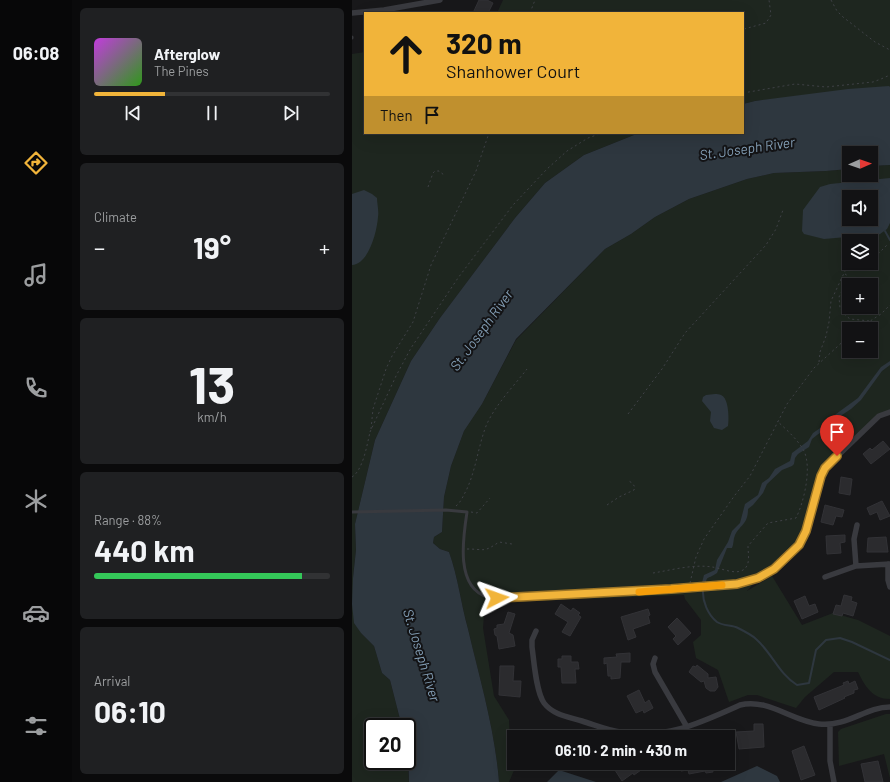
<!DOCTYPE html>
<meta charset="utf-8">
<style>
:root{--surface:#121214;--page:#1f2022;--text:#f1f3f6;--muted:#9c9ea0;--line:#313234;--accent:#f1b43a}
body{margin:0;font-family:Barlow,sans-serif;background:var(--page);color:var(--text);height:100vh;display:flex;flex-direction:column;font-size:15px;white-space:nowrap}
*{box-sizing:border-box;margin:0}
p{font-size:13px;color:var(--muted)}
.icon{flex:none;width:22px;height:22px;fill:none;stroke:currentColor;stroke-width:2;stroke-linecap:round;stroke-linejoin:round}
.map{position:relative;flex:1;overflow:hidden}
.details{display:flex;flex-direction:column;gap:8px;padding:8px;background:#0a0a0b;width:280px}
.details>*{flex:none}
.hud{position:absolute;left:12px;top:12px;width:380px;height:122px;border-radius:0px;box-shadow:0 4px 16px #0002,0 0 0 1px var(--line);background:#f1b43a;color:#111;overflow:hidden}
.needle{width:26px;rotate:88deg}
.buttons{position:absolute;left:490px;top:146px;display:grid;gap:8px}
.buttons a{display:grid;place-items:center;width:36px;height:36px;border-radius:0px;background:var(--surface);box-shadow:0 4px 16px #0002,0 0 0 1px var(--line);font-size:20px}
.speed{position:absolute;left:12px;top:718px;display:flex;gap:8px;font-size:20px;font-weight:700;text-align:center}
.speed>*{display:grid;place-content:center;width:52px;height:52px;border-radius:50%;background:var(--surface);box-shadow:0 4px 16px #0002,0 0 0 1px var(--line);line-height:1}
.speed .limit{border:2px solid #111;border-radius:6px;background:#fff;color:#111}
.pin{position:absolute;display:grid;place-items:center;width:34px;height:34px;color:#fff;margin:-41px -17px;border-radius:50% 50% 50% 0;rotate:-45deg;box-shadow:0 0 4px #0007}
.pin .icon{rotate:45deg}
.me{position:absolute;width:44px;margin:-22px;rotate:86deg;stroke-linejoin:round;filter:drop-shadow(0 0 3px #0008)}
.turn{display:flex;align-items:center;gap:14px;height:84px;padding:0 16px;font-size:18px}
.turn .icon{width:52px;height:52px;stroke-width:2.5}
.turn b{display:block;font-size:28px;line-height:34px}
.then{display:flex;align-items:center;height:38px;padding:0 16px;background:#0003;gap:8px;font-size:15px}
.big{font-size:30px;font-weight:700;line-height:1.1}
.details .tile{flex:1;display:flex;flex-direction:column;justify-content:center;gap:6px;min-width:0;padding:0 14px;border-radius:6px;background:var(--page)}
.details .dial{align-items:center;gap:0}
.dial b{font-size:52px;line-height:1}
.song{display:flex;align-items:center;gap:12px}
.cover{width:48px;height:48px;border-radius:6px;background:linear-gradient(135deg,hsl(290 70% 55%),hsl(110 70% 35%))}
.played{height:4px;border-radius:2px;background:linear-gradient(90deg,var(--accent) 30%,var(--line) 30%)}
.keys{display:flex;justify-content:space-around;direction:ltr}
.heat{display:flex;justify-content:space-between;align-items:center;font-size:22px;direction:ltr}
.charge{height:6px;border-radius:3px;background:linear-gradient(90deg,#34c759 88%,var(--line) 0)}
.trip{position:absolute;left:155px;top:730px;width:228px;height:40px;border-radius:0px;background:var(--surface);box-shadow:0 4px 16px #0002,0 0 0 1px var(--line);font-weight:700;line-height:40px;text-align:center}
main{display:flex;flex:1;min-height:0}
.tab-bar{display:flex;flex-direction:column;width:72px;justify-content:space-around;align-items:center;background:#070708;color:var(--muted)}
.tab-bar .icon{width:28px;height:28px}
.tab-bar .selected{color:var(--accent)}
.tab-bar b{font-size:18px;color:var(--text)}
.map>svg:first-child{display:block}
</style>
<main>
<nav class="tab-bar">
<b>06:08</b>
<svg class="icon selected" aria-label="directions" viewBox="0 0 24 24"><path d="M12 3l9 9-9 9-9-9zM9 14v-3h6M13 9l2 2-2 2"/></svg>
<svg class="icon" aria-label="music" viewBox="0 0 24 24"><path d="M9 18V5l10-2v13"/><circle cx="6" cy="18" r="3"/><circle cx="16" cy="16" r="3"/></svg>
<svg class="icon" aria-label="phone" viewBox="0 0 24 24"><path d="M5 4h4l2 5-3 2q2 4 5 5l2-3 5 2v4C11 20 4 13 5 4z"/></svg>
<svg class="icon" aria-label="climate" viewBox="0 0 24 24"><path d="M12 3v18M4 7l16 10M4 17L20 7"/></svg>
<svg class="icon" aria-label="car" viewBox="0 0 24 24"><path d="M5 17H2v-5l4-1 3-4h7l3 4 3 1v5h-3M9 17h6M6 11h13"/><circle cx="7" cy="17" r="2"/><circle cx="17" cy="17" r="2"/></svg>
<svg class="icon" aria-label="filters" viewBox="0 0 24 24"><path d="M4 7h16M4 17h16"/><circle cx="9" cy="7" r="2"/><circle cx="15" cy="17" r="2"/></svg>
</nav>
<section class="details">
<div class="tile">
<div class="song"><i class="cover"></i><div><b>Afterglow</b><p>The Pines</p></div></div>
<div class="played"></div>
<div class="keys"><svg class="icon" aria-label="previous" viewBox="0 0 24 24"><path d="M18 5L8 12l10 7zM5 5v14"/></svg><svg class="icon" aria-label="pause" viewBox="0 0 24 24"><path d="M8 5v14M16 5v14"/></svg><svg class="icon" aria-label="next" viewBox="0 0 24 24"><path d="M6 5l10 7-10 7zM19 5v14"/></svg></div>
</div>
<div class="tile"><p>Climate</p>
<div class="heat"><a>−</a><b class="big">19°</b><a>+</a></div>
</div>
<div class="tile dial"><b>13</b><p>km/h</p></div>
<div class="tile"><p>Range · 88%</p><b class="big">440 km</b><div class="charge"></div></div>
<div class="tile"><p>Arrival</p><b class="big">06:10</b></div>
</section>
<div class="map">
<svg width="538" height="782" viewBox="0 0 538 782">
<rect width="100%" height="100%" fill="#18181a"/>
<path fill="#1e261f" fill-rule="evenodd" d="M151 0H538V87L403 101 391 104V13H145Z
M13 52V133H287L232 155 193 183 163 218 88 318 59 361 23 440 3 524 4 550 1 578 9 633 22 646 30 673 38 680 50 727H21V761H55V756L57 782H0V54Z
M538 165V410L527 416 476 465 469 476 462 504 443 543 418 566 395 591 420 576 450 625 481 613 506 620 538 636V699C520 699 513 686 506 672H482L453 697 444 708 405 695H396L377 702 366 670 344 658 341 642 349 635V620L333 599 332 595 133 603 131 628 142 696 157 720 158 743 163 768 157 782H147C143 730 128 680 116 629 109 604 106 577 97 552L88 549 81 543 82 537 90 532 92 497 99 466 112 431 130 404 164 340 253 249 279 234 303 217 337 199 395 179 422 173 474 171 497 169V175H519V166ZM497 197H519V219H497ZM497 241H519V263H497ZM497 285H519V307H497ZM497 329H519V351H497Z
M534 714H538V778L532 754 487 766 486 732 489 729Z"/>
<path fill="#2e373f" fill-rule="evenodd" d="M537 86 538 87V165L519 166V153H497V169L474 171 422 173 395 179 337 199 303 217 279 234 253 249 164 339 130 404 112 431 99 466 92 497 90 532 82 537 81 543 88 549 97 552C106 577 109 604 116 629 128 680 143 730 147 782H57L55 727H50L38 680 30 673 22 646 9 633 2 623 0 604 1 578 4 550 3 524 23 440 59 361 88 318 163 218 193 183 232 155 287 133H391V104L403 101 496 89Z
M538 178V223L535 229 528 234 519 237 506 236 472 239 452 234 450 231 451 210 468 187 478 184ZM497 197H519V219H497Z
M12 190 20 194 25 198C25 204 27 210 26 217 25 231 17 264 0 265V194Z
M538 361V365L530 371 509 400 499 409 487 417 477 427 465 435 460 439 457 447 446 454 443 458 442 464 440 466 430 470 415 484 411 493 401 505 396 509C396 524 389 524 383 535 381 539 382 544 380 548H375L365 573C354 581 355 573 353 590H348L352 575 363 570 365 560 376 542 380 531 388 523 393 504 406 495 410 483 417 478 423 469 438 461 440 453 456 441 461 433 474 424 484 414 506 398 529 367Z
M363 394C365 394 367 394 369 395 377 398 377 419 376 426L370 430 362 428 358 421 359 412 350 401 351 397 354 395Z
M405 766 425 776 428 782H369Z
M207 770 244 782H195Z"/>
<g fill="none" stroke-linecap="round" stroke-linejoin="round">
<path stroke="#2e373f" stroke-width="2" d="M533 231 538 240
M351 589C350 601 356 615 365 622 371 626 380 625 386 628 392 631 400 635 404 639 420 653 427 674 445 685L457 683 464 650 474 640 488 638 500 642 538 660"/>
</g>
<path fill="#2b2b2e" stroke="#323236" d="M127 0H135L141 3 136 13H121Z
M531 441 538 449 519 464 511 454 518 448 520 450Z
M489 477 500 479 498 495 487 493Z
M530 501 538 516 528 520 525 512 518 515 515 508Z
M473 505 492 510 490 517 484 516 481 525 469 522Z
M493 535V542L488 543 489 553 475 554 474 536Z
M534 537 536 552H515L516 538Z
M492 595 500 597 499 601 505 603 501 616 491 613 490 616 481 614 484 605 489 606Z
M453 596 457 606 463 604 466 612 450 619 442 601Z
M209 604 219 611 221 608 228 613 226 615 229 617 218 636 210 632 216 622 203 614Z
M296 609 298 615 296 616 298 623 281 629 284 637 276 640 269 617Z
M156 612 163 614 157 633 161 635 163 646 147 649 145 636 143 635 142 629 145 628V625L152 624Z
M325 618 339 633 326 645 321 639 324 636 316 627Z
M278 653V662H269L268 678 259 679V676H256L255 663 252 664V658L265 657 264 654Z
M210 656H219V662H226L227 669H223L224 683H210L209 667H206V659H210Z
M345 665 356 674V678L364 677 366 687 363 691H358L354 688 352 681 349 682 337 672 341 666 344 667Z
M148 666H162L161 681H169L168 697 147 695Z
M496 681 497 684 503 681 506 689 502 690V693L492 697 493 698 467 710 462 697 492 685 491 683Z
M287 690 293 703 297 700 301 708 292 713 291 710 284 713 275 696Z
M402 724H411L412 747 387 749 384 732 402 731Z
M452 746 463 775 449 780 440 751Z
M526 761 531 782H513L509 764Z
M261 763H299L282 775 281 773 270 781 261 767 262 766Z
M328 763H359L361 772 354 773 353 771 337 774 336 770 329 771Z"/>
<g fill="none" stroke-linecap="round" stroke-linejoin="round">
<path stroke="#3f4146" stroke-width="1" stroke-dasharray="2 3" stroke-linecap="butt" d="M479 0 485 11 491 17 523 42 538 50
M178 13 183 0
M392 29 414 23 419 15 417 0
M391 93 443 84 474 87 521 82 529 79 538 75
M76 187 81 173 83 171H87L92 175
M519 261 535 245
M512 263 514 264 516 263
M493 274 496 276V279L487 297 488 308 492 314 498 319 518 321
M506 329 529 314 538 305
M467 362 468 352 474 336 477 322 479 301 493 271 502 263
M276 414 310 369 333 333 414 245 424 229 431 210
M19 429 21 409 34 369 40 356 61 322 79 265 124 171 137 133
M18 432 44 376 59 348 106 278 161 205 195 169 215 151 236 138 250 133
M0 477C11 470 15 445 18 432
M255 505 267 497 282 490 283 487 280 483 277 481
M104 506C109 502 111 496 114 491 124 470 126 447 134 426 143 405 161 387 175 369
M119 512 125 513 138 498
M115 549C133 549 131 553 147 542L160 544
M301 573C320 570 341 564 360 567 369 568 383 575 391 570 399 565 396 554 396 546L416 523 444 518C452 502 460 468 452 451 446 440 435 430 425 421
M338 583 344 557 352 539 383 495 398 476 435 404 462 368 497 336"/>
<path stroke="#393a3f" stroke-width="3" d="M0 38V37
M0 512 94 510 115 512C111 538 103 588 136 597L287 592 385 584 406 578 422 569 442 550"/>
<path stroke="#393a3f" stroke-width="5.5" d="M0 13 32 10 88 0
M442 550C459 533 463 499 469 476L473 468 527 416 538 412
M536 564V580L538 587
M504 566 502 539 505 525
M473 577 504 566 538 564
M184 631 180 640V647C182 661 184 692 192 703 201 715 217 717 230 721 243 725 255 730 268 732 313 740 348 723 388 705 416 698 440 721 467 724 496 727 513 707 538 707
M303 658 301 664 303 672 335 727
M478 724V761L482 782"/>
</g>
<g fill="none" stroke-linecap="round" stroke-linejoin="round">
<g stroke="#9d7526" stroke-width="10">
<path id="route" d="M145 598 319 589 385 584 406 578 422 569 447 545 454 531 469 476 473 468 485 456"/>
</g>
<use href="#route" stroke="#f1b43a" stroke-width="7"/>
<path stroke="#f59e0b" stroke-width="7" d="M287 592 370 585"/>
</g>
<g text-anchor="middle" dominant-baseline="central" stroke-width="4" stroke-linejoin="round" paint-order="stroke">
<g font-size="14" font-style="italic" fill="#829db4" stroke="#131315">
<text transform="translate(395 148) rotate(-8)">St. Joseph River</text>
<text transform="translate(129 330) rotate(-54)">St. Joseph River</text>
<text transform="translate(70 655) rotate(73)">St. Joseph River</text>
</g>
</g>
</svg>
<div class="buttons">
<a><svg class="needle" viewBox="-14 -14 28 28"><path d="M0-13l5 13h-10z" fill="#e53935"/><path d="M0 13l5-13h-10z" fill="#9c9ea0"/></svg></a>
<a><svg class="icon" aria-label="sound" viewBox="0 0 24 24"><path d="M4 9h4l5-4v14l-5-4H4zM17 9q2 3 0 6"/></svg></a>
<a><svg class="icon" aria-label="layers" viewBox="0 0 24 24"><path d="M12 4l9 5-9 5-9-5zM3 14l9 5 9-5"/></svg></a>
<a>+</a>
<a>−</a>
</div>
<div class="speed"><div class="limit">20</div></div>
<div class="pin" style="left:485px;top:456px;background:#d93025"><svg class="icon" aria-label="arrive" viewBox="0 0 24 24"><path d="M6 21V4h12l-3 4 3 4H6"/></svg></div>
<svg class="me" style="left:145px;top:598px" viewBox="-20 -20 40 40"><path d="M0-17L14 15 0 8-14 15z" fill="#f1b43a" stroke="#fff" stroke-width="4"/></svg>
<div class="trip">06:10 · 2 min · 430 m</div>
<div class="hud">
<div class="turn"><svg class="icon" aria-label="ahead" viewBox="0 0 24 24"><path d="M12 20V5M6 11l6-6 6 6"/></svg><div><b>320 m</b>Shanhower Court</div></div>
<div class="then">Then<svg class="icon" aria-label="arrive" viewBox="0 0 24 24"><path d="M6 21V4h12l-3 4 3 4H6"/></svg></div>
</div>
</div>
</main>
